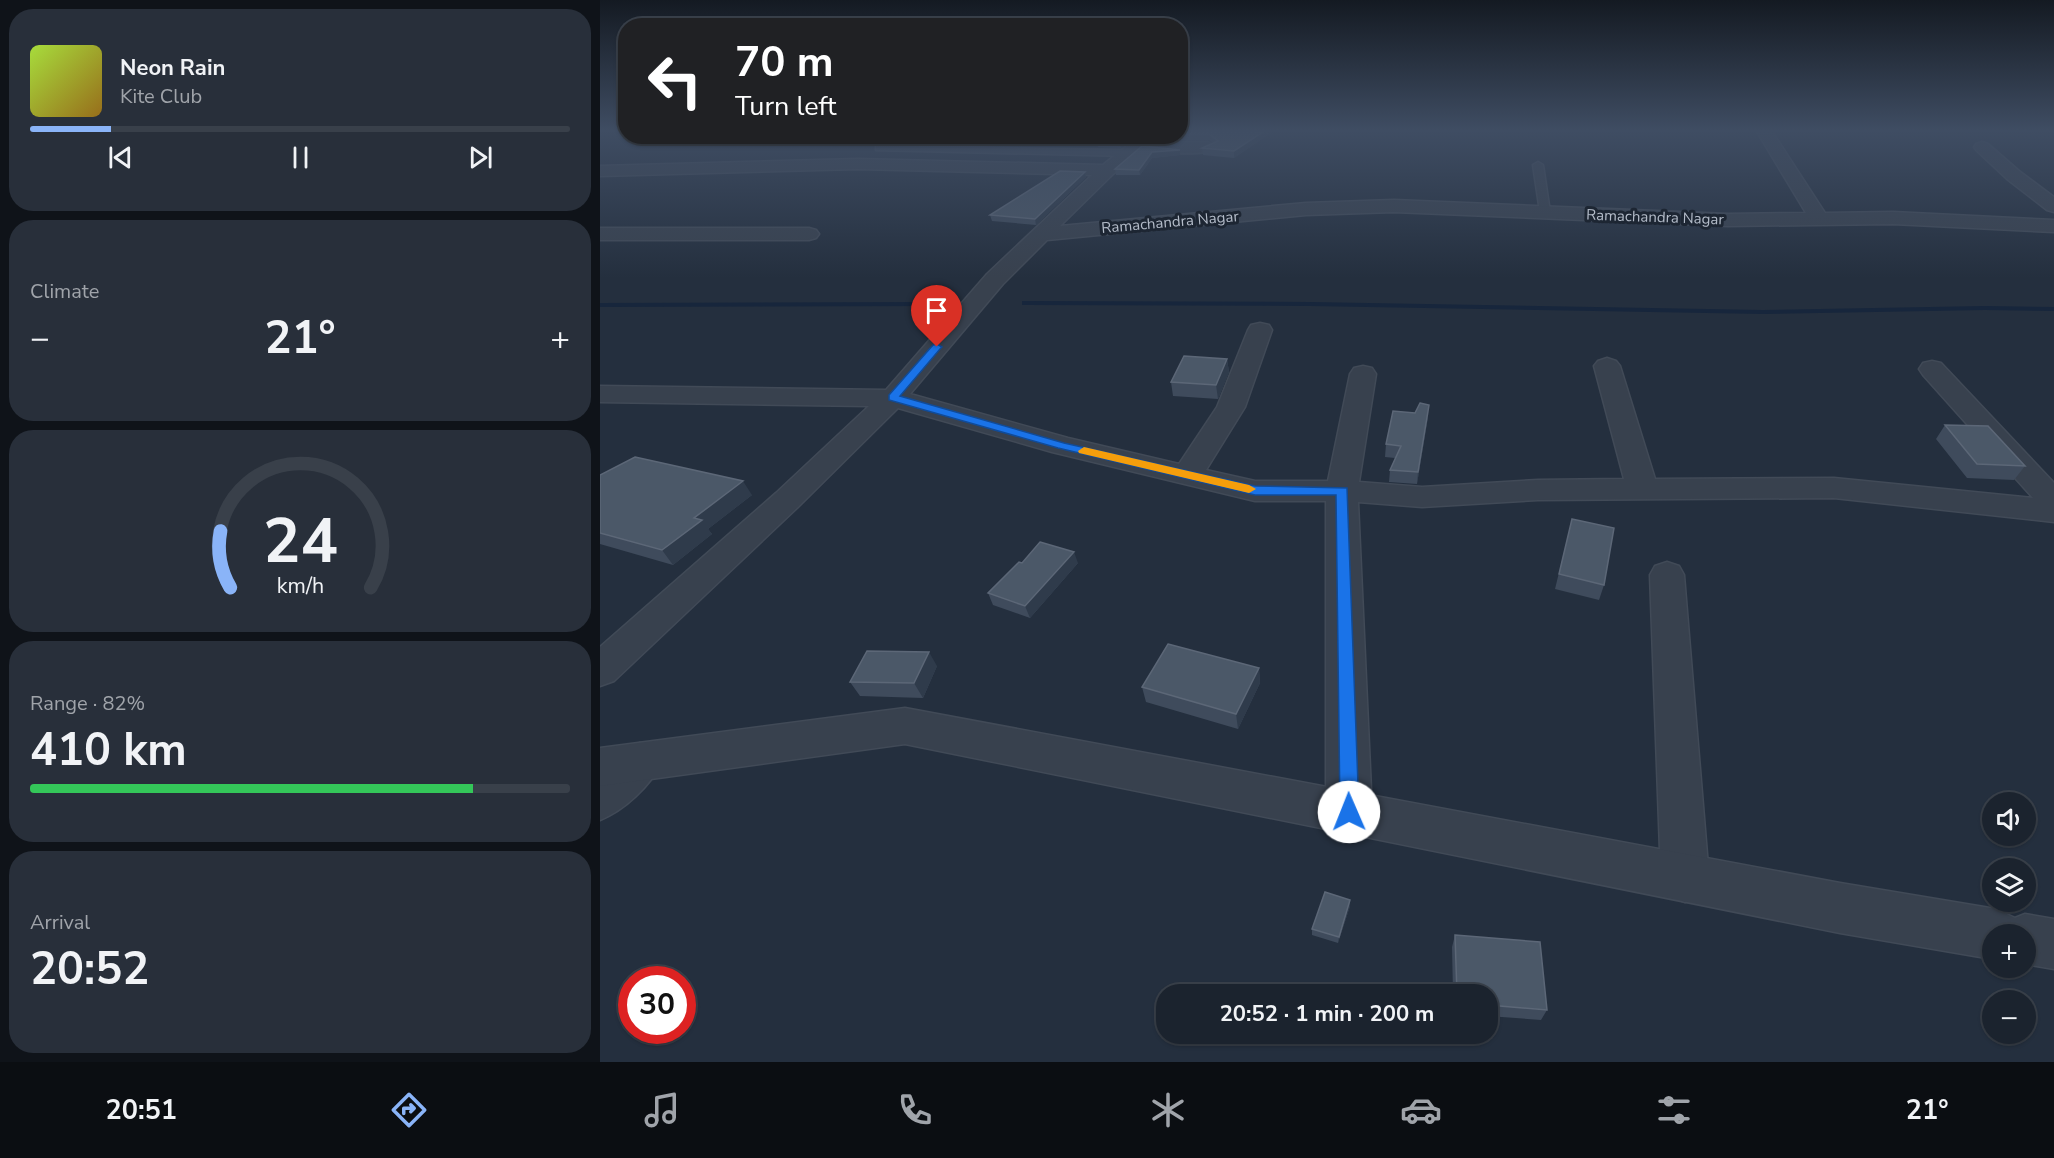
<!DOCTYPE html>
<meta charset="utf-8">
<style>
:root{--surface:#1b232e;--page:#282f3a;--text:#f1f3f6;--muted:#a0a4aa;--line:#39404a;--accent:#8ab4f8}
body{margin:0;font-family:"Nunito Sans",sans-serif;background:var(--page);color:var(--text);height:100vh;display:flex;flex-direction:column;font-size:22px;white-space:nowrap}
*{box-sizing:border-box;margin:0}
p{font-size:20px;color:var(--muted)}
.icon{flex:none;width:33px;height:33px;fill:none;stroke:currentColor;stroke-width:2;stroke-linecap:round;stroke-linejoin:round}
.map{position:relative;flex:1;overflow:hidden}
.panel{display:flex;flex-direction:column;gap:9px;padding:9px;background:#0f1319;width:600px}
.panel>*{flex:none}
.guide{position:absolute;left:18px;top:18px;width:570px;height:126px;border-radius:24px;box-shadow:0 2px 4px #0004,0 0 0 2px var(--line);background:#202124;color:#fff;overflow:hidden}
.controls{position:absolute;left:1382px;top:792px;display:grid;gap:12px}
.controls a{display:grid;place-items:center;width:54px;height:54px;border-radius:50%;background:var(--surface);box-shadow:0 2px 4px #0004,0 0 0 2px var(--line);font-size:30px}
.speed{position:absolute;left:18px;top:966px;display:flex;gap:12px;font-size:30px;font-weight:700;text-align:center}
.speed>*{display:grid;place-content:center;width:78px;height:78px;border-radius:50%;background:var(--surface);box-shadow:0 2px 4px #0004,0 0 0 2px var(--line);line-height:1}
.speed .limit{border:9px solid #d22;background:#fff;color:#111}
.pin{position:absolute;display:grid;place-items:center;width:51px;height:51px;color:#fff;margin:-62px -26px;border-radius:50% 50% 50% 0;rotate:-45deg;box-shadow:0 0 6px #0007}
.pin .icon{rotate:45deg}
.me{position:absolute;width:66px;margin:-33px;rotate:359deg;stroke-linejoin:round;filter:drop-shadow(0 0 4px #0008)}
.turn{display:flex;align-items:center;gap:21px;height:126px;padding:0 18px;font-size:27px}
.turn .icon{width:78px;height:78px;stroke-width:2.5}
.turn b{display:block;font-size:42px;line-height:51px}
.big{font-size:45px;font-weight:700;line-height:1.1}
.panel .card{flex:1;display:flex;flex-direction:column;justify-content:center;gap:9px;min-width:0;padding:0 21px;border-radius:24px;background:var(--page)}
.panel .dial{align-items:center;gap:0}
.dial svg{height:156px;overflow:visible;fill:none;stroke:var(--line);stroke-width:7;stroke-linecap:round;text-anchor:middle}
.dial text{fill:var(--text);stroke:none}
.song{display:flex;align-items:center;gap:18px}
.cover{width:72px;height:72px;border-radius:9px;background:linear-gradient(135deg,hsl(80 70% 55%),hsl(40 70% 35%))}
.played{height:6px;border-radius:3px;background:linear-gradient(90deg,var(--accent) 15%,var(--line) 15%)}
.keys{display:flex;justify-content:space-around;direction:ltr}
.heat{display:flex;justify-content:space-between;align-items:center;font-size:33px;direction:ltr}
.charge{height:9px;border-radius:4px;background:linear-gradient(90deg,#34c759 82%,var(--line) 0)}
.trip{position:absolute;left:556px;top:984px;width:342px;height:60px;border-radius:24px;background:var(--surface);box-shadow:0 2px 4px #0004,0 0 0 2px var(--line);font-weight:700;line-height:60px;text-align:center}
.tab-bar{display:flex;height:96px;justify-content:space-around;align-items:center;background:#0b0e12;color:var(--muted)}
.tab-bar .icon{width:42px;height:42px}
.tab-bar .selected{color:var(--accent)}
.tab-bar b{font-size:27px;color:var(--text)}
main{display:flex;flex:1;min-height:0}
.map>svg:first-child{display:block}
</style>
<main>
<section class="panel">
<div class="card">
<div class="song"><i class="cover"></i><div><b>Neon Rain</b><p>Kite Club</p></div></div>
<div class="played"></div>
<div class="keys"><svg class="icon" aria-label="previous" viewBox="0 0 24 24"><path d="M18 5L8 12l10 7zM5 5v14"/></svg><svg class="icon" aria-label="pause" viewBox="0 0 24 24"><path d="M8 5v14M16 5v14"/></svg><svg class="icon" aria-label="next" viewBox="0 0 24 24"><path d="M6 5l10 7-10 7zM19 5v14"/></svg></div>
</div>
<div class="card"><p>Climate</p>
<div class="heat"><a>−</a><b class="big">21°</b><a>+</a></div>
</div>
<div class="card dial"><svg viewBox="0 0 100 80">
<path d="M14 69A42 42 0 1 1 86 69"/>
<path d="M14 69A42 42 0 0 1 9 40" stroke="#8ab4f8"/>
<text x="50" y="56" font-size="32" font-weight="700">24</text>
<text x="50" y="72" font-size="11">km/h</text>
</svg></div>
<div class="card"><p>Range · 82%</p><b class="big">410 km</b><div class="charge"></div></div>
<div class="card"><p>Arrival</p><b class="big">20:52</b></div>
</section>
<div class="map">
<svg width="1454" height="1062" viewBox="0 0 1454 1062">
<rect width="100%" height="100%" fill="#242f3e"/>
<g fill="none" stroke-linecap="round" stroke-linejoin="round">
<path fill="#17263c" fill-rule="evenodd" d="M422 301 710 302 1163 310 1385 306 1454 307V311L1385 310 1163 314 710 306 425 305H422Z
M344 302 345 304 341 306 0 307V303Z"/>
<g stroke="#414a57" stroke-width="3">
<path id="service" d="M288 136H298L288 146 527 150 532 153 527 156 276 150V146Z
M938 162 943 165 950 212 945 215 940 212 933 165Z"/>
</g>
<g stroke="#414a57" stroke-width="3">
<path id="minor" d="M635 130H665L666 131 658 136 638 133Z
M1156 130H1171L1225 213 1293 212 1454 220V232L1293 224 1128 226 794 212 706 215 447 240 403 284 310 394 468 438 579 464 617 407 648 330 651 325 660 323 669 325 672 330 645 407 606 470 655 481H728L750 374 754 368 763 366 772 368 776 374 759 482 822 487 938 480 1024 479 994 366 998 361 1007 358 1016 361 1020 366 1055 479 1234 478 1433 498 1323 375 1319 369 1323 363 1332 361 1341 363 1454 483V522L1234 498 938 500 822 507 758 502 772 812 765 827 749 833 733 827 726 812V501H655L452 452 298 408 198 507 14 681 0 686V647L176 493 269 406 0 402V386L286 390 387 274 492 175 258 169 0 176V166L258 159 503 165 539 136H557L552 142H608L616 147C607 158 557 152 542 149L513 174 460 226 706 203 794 200 1128 214 1206 213Z
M1382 142 1388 144 1419 171 1454 197V212L1447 210 1407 179 1376 150 1374 147 1376 144Z
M0 228H209L216 230 219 234 216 238 209 240H0Z
M1067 562 1079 566 1084 575 1109 878 1102 895 1085 902 1068 895 1061 878 1050 575 1055 566Z
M40 743 55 748 62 762C50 786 25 810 0 820V770L25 748Z"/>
</g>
<g stroke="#414a57" stroke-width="3">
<path id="tertiary" d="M305 708 1240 883 1396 909 1415 918 1425 914 1454 919V969L1425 964V934H1392V959L1240 933 305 744 0 786V748Z"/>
</g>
<use href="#service" fill="#38414e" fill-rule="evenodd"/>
<use href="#minor" fill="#38414e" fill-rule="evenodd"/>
<use href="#tertiary" fill="#38414e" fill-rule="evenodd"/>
</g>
<path fill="#3f4b5c" d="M580 130 657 132 661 130H675L634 158 603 155 602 148 613 143 609 140H557L556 136H580Z
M503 136H535L521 148 498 147 497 141Z
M542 146 580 150V155L552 158 540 175H516L515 169Z
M485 172 486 177 436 225 392 221 390 215Z
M627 359 629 372 618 399 573 396 571 382Z
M828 417 817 484 789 482 790 470 795 458 785 457 786 444Z
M1345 425 1425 466 1414 480 1367 478 1336 439Z
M0 475 152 495 108 529 112 534 73 565 0 544Z
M972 519 1004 585 999 600 955 589Z
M478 563 430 618 393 605 388 593Z
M337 666 323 698 260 696 250 682Z
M659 668 660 683 638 729 546 702 542 687Z
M750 900V906L738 943 712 935V929Z
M855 935 947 1010 941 1020 888 1016V994H853L852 947Z"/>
<path fill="#2f3b4b" d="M666 130H675L634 158V151Z
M526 136H535L521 148 520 141Z
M580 150V155L552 158 540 175 539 170 552 152Z
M485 172 486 177 436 225 435 219Z
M627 359 629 372 618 399 616 385Z
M829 405 828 417 817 484 818 472Z
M143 481 152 495 108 529 112 534 73 565 62 550 94 518Z
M474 552 478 563 430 618 425 606Z
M329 652 337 666 323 698 314 683Z
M659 668 660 683 638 729 636 714Z
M750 900V906L738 943 739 937Z"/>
<path fill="#4b5868" stroke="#5c6777" stroke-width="1.5" d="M580 130H640L657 132 661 130H666L634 151 602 148 618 141 609 134H580Z
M503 136H526L520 141H497Z
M542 146 580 150 552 152 539 170 515 169Z
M460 171 485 172 435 219 390 215Z
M584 356 627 359 616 385 571 382Z
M820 403 829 405 818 472 790 470 801 446 786 444 793 411 815 413Z
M1345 425 1388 426 1425 466 1377 464Z
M35 457 143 481 94 518 102 520 62 550 0 533V475Z
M972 519 1014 528 1004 585 959 574Z
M440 542 474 552 425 606 388 593 419 562 422 563Z
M568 644 659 668 636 714 542 687Z
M267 651 329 652 314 683 250 682Z
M725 892 750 900 739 937 712 929Z
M855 935 940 942 947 1010 888 1005V994H857Z"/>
<linearGradient id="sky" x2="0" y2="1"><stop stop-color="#141a22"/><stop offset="0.47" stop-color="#3f4d63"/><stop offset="1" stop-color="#3f4d63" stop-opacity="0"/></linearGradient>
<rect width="1454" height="278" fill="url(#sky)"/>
<path fill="#1a73e8" stroke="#114b97" stroke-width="1.5" d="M337 344 342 347 340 349 300 396 464 443 655 486 747 488 759 812 756 819 749 821 743 819 740 812 736 495H655L458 448 289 400V395L333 345Z"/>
<path fill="#f59e0b" d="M484 447 649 485 656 489 649 493 479 453 478 451Z"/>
<g text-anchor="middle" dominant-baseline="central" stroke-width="6" stroke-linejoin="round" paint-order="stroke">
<g font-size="15" fill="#b4bcc9" stroke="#1d2633">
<text transform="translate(1055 217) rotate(2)">Ramachandra Nagar</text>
<text transform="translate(570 222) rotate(-5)">Ramachandra Nagar</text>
</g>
</g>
</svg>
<div class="controls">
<a><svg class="icon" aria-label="sound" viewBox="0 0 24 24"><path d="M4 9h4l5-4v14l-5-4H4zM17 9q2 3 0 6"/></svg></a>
<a><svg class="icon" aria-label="layers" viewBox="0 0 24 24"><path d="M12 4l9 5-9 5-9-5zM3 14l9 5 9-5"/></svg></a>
<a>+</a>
<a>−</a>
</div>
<div class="speed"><div class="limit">30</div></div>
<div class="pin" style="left:337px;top:347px;background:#d93025"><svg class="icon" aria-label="arrive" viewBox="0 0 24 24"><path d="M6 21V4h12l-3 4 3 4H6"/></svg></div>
<svg class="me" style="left:749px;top:812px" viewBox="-20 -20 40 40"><circle r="19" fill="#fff"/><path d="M0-13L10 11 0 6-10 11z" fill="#1a73e8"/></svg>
<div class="trip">20:52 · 1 min · 200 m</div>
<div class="guide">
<div class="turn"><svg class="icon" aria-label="left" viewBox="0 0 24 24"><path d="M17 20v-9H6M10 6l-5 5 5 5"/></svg><div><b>70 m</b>Turn left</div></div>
</div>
</div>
</main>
<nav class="tab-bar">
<b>20:51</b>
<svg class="icon selected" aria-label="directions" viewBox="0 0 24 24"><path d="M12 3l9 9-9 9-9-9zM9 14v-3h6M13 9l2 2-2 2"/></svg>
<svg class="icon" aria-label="music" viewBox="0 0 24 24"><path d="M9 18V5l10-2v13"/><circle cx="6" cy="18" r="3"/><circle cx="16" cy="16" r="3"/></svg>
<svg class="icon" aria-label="phone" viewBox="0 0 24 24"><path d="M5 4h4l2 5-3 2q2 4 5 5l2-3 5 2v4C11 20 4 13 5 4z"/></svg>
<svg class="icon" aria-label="climate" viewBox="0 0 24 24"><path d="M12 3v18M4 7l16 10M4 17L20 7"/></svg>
<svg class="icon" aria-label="car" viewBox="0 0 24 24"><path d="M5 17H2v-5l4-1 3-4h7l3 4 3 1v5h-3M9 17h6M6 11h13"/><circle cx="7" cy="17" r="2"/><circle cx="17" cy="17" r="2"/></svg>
<svg class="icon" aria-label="filters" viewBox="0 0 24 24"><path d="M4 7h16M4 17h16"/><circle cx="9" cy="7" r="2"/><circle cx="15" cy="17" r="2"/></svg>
<b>21°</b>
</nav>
